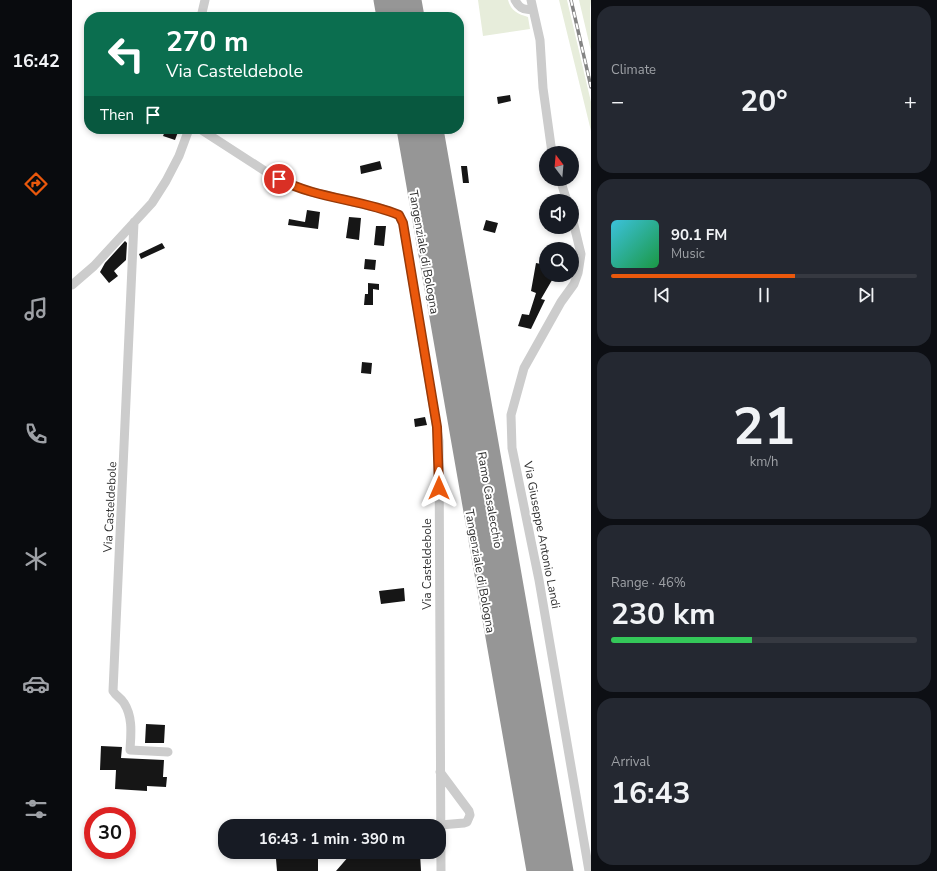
<!DOCTYPE html>
<meta charset="utf-8">
<style>
:root{--surface:#171b24;--page:#242831;--text:#f1f3f6;--muted:#9ea1a6;--line:#363941;--accent:#ea580c}
body{margin:0;font-family:"Nunito Sans",sans-serif;background:var(--page);color:var(--text);height:100vh;display:flex;flex-direction:column;font-size:15px;white-space:nowrap}
*{box-sizing:border-box;margin:0}
p{font-size:13px;color:var(--muted)}
.icon{flex:none;width:22px;height:22px;fill:none;stroke:currentColor;stroke-width:2;stroke-linecap:round;stroke-linejoin:round}
.map{position:relative;flex:1;overflow:hidden}
.side{display:flex;flex-direction:column;gap:6px;padding:6px;background:#0d0f14;width:346px}
.side>*{flex:none}
.guide{position:absolute;left:12px;top:12px;width:380px;height:122px;border-radius:16px;box-shadow:0 2px 6px #0003;background:#0b6e4f;color:#fff;overflow:hidden}
.needle{width:26px;rotate:344deg}
.fabs{position:absolute;left:467px;top:146px;display:grid;gap:8px}
.fabs a{display:grid;place-items:center;width:40px;height:40px;border-radius:50%;background:var(--surface);box-shadow:0 2px 6px #0003;font-size:20px}
.speed{position:absolute;left:12px;top:807px;display:flex;gap:8px;font-size:20px;font-weight:700;text-align:center}
.speed>*{display:grid;place-content:center;width:52px;height:52px;border-radius:50%;background:var(--surface);box-shadow:0 2px 6px #0003;line-height:1}
.speed .limit{border:6px solid #d22;background:#fff;color:#111}
.pin{position:absolute;display:grid;place-items:center;width:34px;height:34px;color:#fff;margin:-17px;border:2px solid #fff;border-radius:50%;box-shadow:0 1px 4px #0007}
.me{position:absolute;width:44px;margin:-22px;rotate:0deg;stroke-linejoin:round;filter:drop-shadow(0 0 3px #0008)}
.turn{display:flex;align-items:center;gap:14px;height:84px;padding:0 16px;font-size:18px}
.turn .icon{width:52px;height:52px;stroke-width:2.5}
.turn b{display:block;font-size:28px;line-height:34px}
.then{display:flex;align-items:center;height:38px;padding:0 16px;background:#0003;gap:8px;font-size:15px}
.big{font-size:30px;font-weight:700;line-height:1.1}
.side .card{flex:1;display:flex;flex-direction:column;justify-content:center;gap:6px;min-width:0;padding:0 14px;border-radius:16px;background:var(--page)}
.side .dial{align-items:center;gap:0}
.dial b{font-size:52px;line-height:1}
.song{display:flex;align-items:center;gap:12px}
.cover{width:48px;height:48px;border-radius:6px;background:linear-gradient(135deg,hsl(190 70% 55%),hsl(140 70% 35%))}
.played{height:4px;border-radius:2px;background:linear-gradient(90deg,var(--accent) 60%,var(--line) 60%)}
.keys{display:flex;justify-content:space-around;direction:ltr}
.heat{display:flex;justify-content:space-between;align-items:center;font-size:22px;direction:ltr}
.charge{height:6px;border-radius:3px;background:linear-gradient(90deg,#34c759 46%,var(--line) 0)}
.trip{position:absolute;left:146px;top:819px;width:228px;height:40px;border-radius:16px;background:var(--surface);box-shadow:0 2px 6px #0003;font-weight:700;line-height:40px;text-align:center}
main{display:flex;flex:1;min-height:0}
.dock{display:flex;flex-direction:column;width:72px;justify-content:space-around;align-items:center;background:#090b0e;color:var(--muted)}
.dock .icon{width:28px;height:28px}
.dock .active{color:var(--accent)}
.dock b{font-size:18px;color:var(--text)}
.map>svg:first-child{display:block}
</style>
<main>
<nav class="dock">
<b>16:42</b>
<svg class="icon active" aria-label="directions" viewBox="0 0 24 24"><path d="M12 3l9 9-9 9-9-9zM9 14v-3h6M13 9l2 2-2 2"/></svg>
<svg class="icon" aria-label="music" viewBox="0 0 24 24"><path d="M9 18V5l10-2v13"/><circle cx="6" cy="18" r="3"/><circle cx="16" cy="16" r="3"/></svg>
<svg class="icon" aria-label="phone" viewBox="0 0 24 24"><path d="M5 4h4l2 5-3 2q2 4 5 5l2-3 5 2v4C11 20 4 13 5 4z"/></svg>
<svg class="icon" aria-label="climate" viewBox="0 0 24 24"><path d="M12 3v18M4 7l16 10M4 17L20 7"/></svg>
<svg class="icon" aria-label="car" viewBox="0 0 24 24"><path d="M5 17H2v-5l4-1 3-4h7l3 4 3 1v5h-3M9 17h6M6 11h13"/><circle cx="7" cy="17" r="2"/><circle cx="17" cy="17" r="2"/></svg>
<svg class="icon" aria-label="filters" viewBox="0 0 24 24"><path d="M4 7h16M4 17h16"/><circle cx="9" cy="7" r="2"/><circle cx="15" cy="17" r="2"/></svg>
</nav>
<div class="map">
<svg width="519" height="871" viewBox="0 0 519 871">
<rect width="100%" height="100%" fill="#fff"/>
<path fill="#e7eddb" d="M406 0H436C439 11 446 14 456 17L458 29 411 36Z
M487 0H495L519 102V131Z
M507 0H519L518 8 519 51Z"/>
<path fill="#161616" d="M438 95 439 101 426 104 425 97Z
M94 129 106 132 103 140 91 136Z
M308 161 310 169 289 174 288 166Z
M389 166H395L397 183H391Z
M235 210 248 212 246 229 216 225 217 219 233 222Z
M277 217 289 218 287 240 274 238Z
M414 220 426 223 423 233 411 230Z
M304 226H314L312 246 302 245Z
M53 241 55 243 54 260 42 271 46 276 37 283 28 272 33 263Z
M90 243 93 248 69 259 67 254Z
M293 259 304 260 303 270 292 269Z
M464 263 474 265V275H483L469 299 473 300 459 329 446 326 450 314 457 315 464 293 459 291Z
M296 283 307 284V290L301 289V305H292L293 294H296Z
M290 362 300 363 299 374 289 373Z
M353 417 355 425 343 427 342 419Z
M332 588 333 601 309 604 307 591Z
M74 724 93 725 92 743H73Z
M29 746 50 747 49 758 92 760 91 777H95L94 787 75 786V791L43 789 44 770H28Z
M348 853 349 871H264L277 856 298 855V857L315 856V858L327 857V855Z
M246 857V871H205L204 859Z"/>
<g fill="none" stroke-linecap="round" stroke-linejoin="round">
<path stroke="#ccc" stroke-width="9" d="M443 0C447 8 452 11 461 9
M459 0 468 40 471 88 480 153
M129 17 133 0
M128 129 196 173 217 184 236 191 311 209 327 215 331 223 367 441 369 871
M488 179 495 201
M500 217 509 254 506 273 502 284 489 302 452 368 439 415 440 448 467 580 517 871
M62 222 41 691C44 696 49 698 52 703 61 717 59 734 58 750L96 752
M0 285 22 266 80 203 94 181 107 156 117 129
M368 772 397 811 398 815 395 822 392 823 368 825"/>
<path stroke="#969696" stroke-width="13" d="M308 0 311 17
M320 0 323 17
M331 0 334 17
M343 0 346 17
M331 129 461 871
M343 129 472 871
M353 129 483 871
M365 129 495 871"/>
<g stroke="#848484" stroke-width="3.5">
<path id="rail" d="M499 0 519 87"/>
</g>
<use href="#rail" stroke="#fff" stroke-width="2" stroke-dasharray="6" stroke-linecap="butt"/>
</g>
<g fill="none" stroke-linecap="round" stroke-linejoin="round">
<g stroke="#983908" stroke-width="10">
<path id="route" d="M207 179C245 199 288 199 327 215L331 223 365 427 367 488"/>
</g>
<use href="#route" stroke="#ea580c" stroke-width="7"/>
</g>
<g text-anchor="middle" dominant-baseline="central" stroke-width="4" stroke-linejoin="round" paint-order="stroke">
<g font-size="12" fill="#2f2f2f" stroke="#fff">
<text transform="translate(352 252) rotate(80)">Tangenziale di Bologna</text>
<text transform="translate(418 500) rotate(80)">Ramo Casalecchio</text>
<text transform="translate(38 507) rotate(-87)">Via Casteldebole</text>
<text transform="translate(470 535) rotate(79)">Via Giuseppe Antonio Landi</text>
<text transform="translate(355 564) rotate(-90)">Via Casteldebole</text>
<text transform="translate(408 571) rotate(80)">Tangenziale di Bologna</text>
</g>
</g>
</svg>
<div class="fabs">
<a><svg class="needle" viewBox="-14 -14 28 28"><path d="M0-13l5 13h-10z" fill="#e53935"/><path d="M0 13l5-13h-10z" fill="#9ea1a6"/></svg></a>
<a><svg class="icon" aria-label="sound" viewBox="0 0 24 24"><path d="M4 9h4l5-4v14l-5-4H4zM17 9q2 3 0 6"/></svg></a>
<a><svg class="icon" aria-label="search" viewBox="0 0 24 24"><circle cx="10" cy="10" r="6"/><path d="M15 15l6 6"/></svg></a>
</div>
<div class="speed"><div class="limit">30</div></div>
<div class="pin" style="left:207px;top:179px;background:#d93025"><svg class="icon" aria-label="arrive" viewBox="0 0 24 24"><path d="M6 21V4h12l-3 4 3 4H6"/></svg></div>
<svg class="me" style="left:367px;top:488px" viewBox="-20 -20 40 40"><path d="M0-17L14 15 0 8-14 15z" fill="#ea580c" stroke="#fff" stroke-width="4"/></svg>
<div class="trip">16:43 · 1 min · 390 m</div>
<div class="guide">
<div class="turn"><svg class="icon" aria-label="left" viewBox="0 0 24 24"><path d="M17 20v-9H6M10 6l-5 5 5 5"/></svg><div><b>270 m</b>Via Casteldebole</div></div>
<div class="then">Then<svg class="icon" aria-label="arrive" viewBox="0 0 24 24"><path d="M6 21V4h12l-3 4 3 4H6"/></svg></div>
</div>
</div>
<section class="side">
<div class="card"><p>Climate</p>
<div class="heat"><a>−</a><b class="big">20°</b><a>+</a></div>
</div>
<div class="card">
<div class="song"><i class="cover"></i><div><b>90.1 FM</b><p>Music</p></div></div>
<div class="played"></div>
<div class="keys"><svg class="icon" aria-label="previous" viewBox="0 0 24 24"><path d="M18 5L8 12l10 7zM5 5v14"/></svg><svg class="icon" aria-label="pause" viewBox="0 0 24 24"><path d="M8 5v14M16 5v14"/></svg><svg class="icon" aria-label="next" viewBox="0 0 24 24"><path d="M6 5l10 7-10 7zM19 5v14"/></svg></div>
</div>
<div class="card dial"><b>21</b><p>km/h</p></div>
<div class="card"><p>Range · 46%</p><b class="big">230 km</b><div class="charge"></div></div>
<div class="card"><p>Arrival</p><b class="big">16:43</b></div>
</section>
</main>
